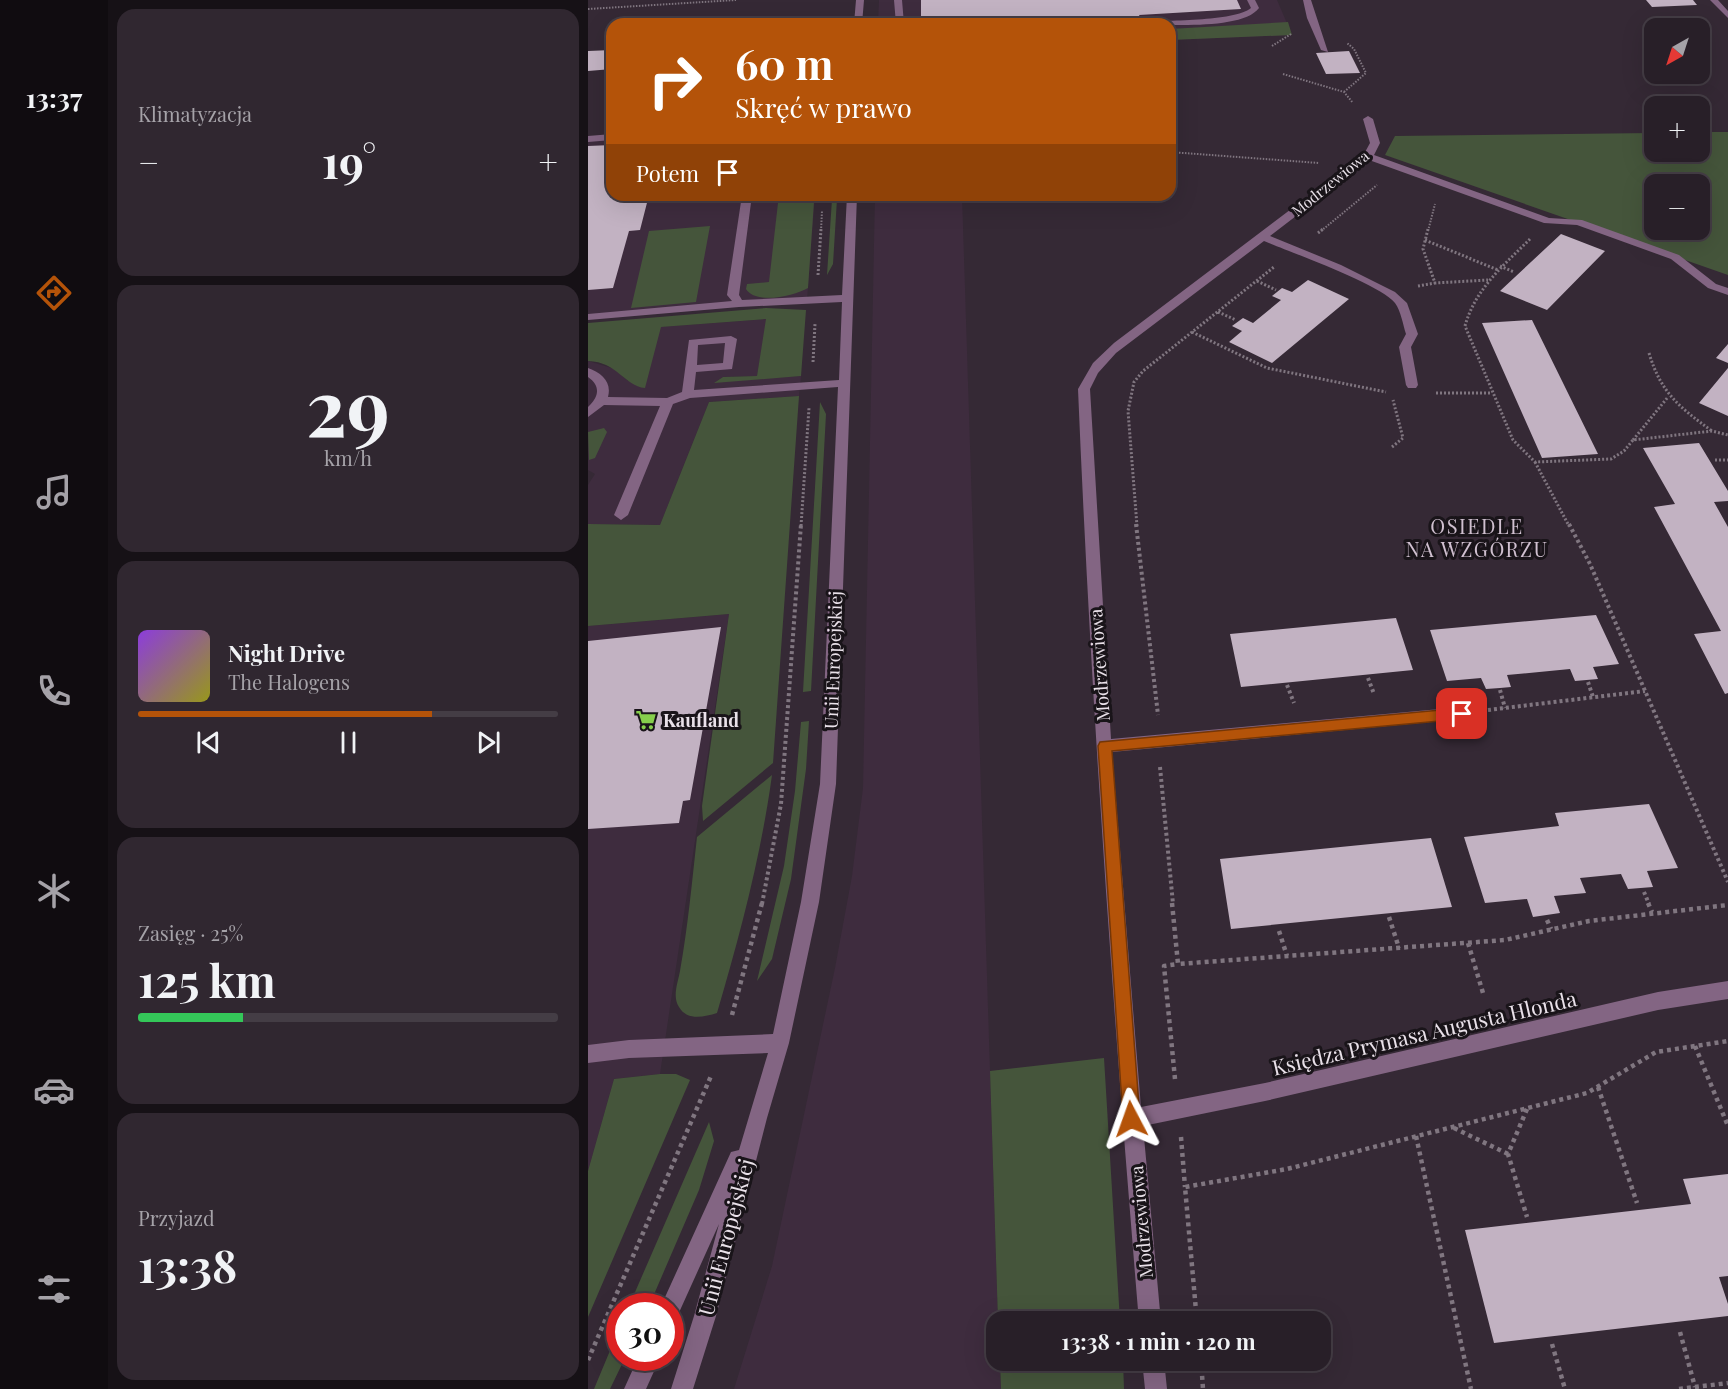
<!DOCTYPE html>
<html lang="pl">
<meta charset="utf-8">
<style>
:root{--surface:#281f28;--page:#302730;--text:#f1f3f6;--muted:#a5a2a8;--line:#443d45;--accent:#b45309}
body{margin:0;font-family:"Playfair Display",serif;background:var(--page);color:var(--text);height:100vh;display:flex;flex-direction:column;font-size:22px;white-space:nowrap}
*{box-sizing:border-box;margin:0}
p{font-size:20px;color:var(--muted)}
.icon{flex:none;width:33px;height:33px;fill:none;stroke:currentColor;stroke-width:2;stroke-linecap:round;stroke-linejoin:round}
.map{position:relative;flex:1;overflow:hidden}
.sheet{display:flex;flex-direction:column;gap:9px;padding:9px;background:#161116;width:480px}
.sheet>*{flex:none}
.top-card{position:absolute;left:18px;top:18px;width:570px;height:183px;border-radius:18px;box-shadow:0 6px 24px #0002,0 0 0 2px var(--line);background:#b45309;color:#fff;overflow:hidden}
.needle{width:39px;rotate:219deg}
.buttons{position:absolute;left:1056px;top:18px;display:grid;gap:12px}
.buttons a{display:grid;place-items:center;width:66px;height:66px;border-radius:12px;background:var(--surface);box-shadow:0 6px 24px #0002,0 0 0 2px var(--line);font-size:30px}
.speed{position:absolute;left:18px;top:1293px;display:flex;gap:12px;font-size:30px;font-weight:700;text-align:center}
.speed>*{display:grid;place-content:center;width:78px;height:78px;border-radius:50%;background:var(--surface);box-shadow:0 6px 24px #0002,0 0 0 2px var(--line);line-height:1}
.speed .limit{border:9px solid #d22;background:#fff;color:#111}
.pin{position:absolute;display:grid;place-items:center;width:51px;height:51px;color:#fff;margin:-26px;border-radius:12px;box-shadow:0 3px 9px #0006}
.me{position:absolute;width:66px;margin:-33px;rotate:356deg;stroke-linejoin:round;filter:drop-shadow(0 0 4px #0008)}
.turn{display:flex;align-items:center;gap:21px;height:126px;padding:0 30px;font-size:27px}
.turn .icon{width:78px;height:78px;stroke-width:2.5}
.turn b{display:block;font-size:42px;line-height:51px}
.then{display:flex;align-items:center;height:57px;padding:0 30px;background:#0003;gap:12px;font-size:22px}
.big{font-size:45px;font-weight:700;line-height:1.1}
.sheet .widget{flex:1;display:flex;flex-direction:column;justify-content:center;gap:9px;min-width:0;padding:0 21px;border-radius:18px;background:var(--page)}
.sheet .dial{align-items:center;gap:0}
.dial b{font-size:78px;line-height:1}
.song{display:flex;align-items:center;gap:18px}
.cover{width:72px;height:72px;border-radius:9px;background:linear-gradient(135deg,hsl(270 70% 55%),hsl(60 70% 35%))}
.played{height:6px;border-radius:3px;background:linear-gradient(90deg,var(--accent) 70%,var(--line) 70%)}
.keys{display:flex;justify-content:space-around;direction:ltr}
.heat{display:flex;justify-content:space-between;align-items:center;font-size:33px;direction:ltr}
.charge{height:9px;border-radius:4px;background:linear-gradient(90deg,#34c759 25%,var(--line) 0)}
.trip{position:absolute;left:398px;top:1311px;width:345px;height:60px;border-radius:18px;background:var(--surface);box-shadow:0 6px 24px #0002,0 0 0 2px var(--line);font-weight:700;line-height:60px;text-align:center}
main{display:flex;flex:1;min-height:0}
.tabs{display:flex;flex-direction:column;width:108px;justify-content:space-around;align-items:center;background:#100c10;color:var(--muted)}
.tabs .icon{width:42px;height:42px}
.tabs .on{color:var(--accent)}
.tabs b{font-size:27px;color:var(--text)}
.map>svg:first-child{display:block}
</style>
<main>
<nav class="tabs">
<b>13:37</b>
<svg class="icon on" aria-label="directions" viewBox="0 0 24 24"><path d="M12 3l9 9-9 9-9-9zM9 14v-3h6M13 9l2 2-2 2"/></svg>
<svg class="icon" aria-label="music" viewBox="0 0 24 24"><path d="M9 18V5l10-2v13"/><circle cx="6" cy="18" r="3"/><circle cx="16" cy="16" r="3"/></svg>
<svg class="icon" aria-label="phone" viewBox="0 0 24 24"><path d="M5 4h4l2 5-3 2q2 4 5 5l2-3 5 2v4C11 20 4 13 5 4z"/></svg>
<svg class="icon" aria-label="climate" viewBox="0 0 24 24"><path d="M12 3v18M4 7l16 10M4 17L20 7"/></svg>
<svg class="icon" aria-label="car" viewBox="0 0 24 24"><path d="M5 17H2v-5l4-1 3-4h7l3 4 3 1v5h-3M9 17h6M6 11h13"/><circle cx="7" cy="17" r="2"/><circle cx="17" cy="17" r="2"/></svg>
<svg class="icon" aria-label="filters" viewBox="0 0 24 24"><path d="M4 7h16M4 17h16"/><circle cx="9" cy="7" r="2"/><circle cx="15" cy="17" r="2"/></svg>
</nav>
<section class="sheet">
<div class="widget"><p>Klimatyzacja</p>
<div class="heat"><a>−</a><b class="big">19°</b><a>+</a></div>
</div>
<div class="widget dial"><b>29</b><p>km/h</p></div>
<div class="widget">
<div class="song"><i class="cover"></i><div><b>Night Drive</b><p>The Halogens</p></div></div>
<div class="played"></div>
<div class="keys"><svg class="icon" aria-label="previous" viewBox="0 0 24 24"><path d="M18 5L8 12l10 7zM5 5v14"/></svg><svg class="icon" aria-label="pause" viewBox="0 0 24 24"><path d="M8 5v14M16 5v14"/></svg><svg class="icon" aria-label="next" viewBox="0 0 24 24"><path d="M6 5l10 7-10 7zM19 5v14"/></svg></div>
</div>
<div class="widget"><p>Zasięg · 25%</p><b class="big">125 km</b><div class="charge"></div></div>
<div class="widget"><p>Przyjazd</p><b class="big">13:38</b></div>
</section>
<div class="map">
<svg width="1140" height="1389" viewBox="0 0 1140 1389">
<rect width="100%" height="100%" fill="#352935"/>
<path fill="#3e2c3e" d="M291 0H689L704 35 582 40V24H290Z
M24 137V195H227L219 300 0 317V139Z
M287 195H374L410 1321 408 1322V1360L412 1361 413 1389H146L184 1266 247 968 264 876 275 788Z
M179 319 169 376 135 377 128 382 213 376 211 396 121 402 72 525 0 524V485L7 474 0 470V361L27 369 40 381 72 327Z
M141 614 72 1074 26 1079 0 1171V626Z"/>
<path fill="#45553b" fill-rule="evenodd" d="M700 22 704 35 582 40V29Z
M1112 132H1140V275L797 155 807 136 1066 133V152H1112ZM1066 184H1112V230H1066Z
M244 199H249L245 264 239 275Z
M224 201 226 202 220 288C206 296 168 305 158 289L159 284 181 282 190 203Z
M122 226 108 302 43 308 61 231Z
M178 308 218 310 213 376 126 383 135 377 169 376 178 319 73 327 57 388C36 386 30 362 0 361V323Z
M211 396 185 763 115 821 114 806 141 614 0 626V524L72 525 121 402Z
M232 402 238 414 223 691 215 692Z
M16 428 19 432 7 458 1 460 0 432Z
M221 721 218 769 203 879 184 959 169 981 196 866 207 791 213 722Z
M184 775C173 856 152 935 129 1013 116 1017 99 1021 91 1007 84 997 90 982 92 971 100 926 104 882 109 837Z
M516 1058 532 1321H410L402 1071Z
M72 1074H88L102 1080 0 1317V1171L26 1079Z
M121 1122 126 1141 111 1190 61 1306H41Z
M31 1329 32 1358H37L22 1389H6Z
M412 1361H535L536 1389H413Z"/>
<path fill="#c2b2c2" d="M333 0H649L653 9 551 15 553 19 534 20 533 16 394 24H333Z
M1058 0H1105L1109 5 1064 7Z
M24 50V69L0 71V51Z
M761 51 772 73 738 74 728 53Z
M24 145V195H61L52 230 41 231 25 288 0 290V146Z
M973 234 1017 251 959 310 912 291Z
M720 280 761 299 684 363 641 342 654 331 644 326 655 318 665 323 693 300 684 296 694 288 704 292Z
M944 320 1010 454 954 458 894 323Z
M1140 344V363L1128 358Z
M1140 368V416L1111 403Z
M1111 443 1140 491V501L1126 502 1140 527V693L1137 694 1106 634 1133 631 1066 507 1087 504 1055 448Z
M1008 615 1031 664 1005 667 1010 679 987 681 982 669 919 675 923 687 912 688 898 689 893 678 859 681 842 630Z
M808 618 825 670 653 687 642 634Z
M133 627 102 800 95 801 91 823 0 829V641Z
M1061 804 1090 868 1059 871 1065 887 1040 889 1033 874 992 878 998 893 966 896 972 913 945 917 939 899 897 903 876 837 971 826 967 813Z
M843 838 864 907 643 929 632 859Z
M1140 1174V1276L1131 1277 1140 1304V1316L906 1343 877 1230 1103 1204 1095 1179Z"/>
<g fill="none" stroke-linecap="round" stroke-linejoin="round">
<path stroke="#807680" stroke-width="2" stroke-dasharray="1.5 1.5" stroke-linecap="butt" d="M0 9 148 0
M684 46 703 34
M695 74 756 92 765 103
M756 92 778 73 766 49 759 43
M582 152 731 163
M233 231 234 211
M733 231 789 185
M840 231 847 204"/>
<path stroke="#807680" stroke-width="3" stroke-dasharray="2 2" stroke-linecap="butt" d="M840 229 835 249 847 283 900 280
M730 233 735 229
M942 239C916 265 887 289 877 326L925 440 947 462 1023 459 1036 451 1045 440 1124 431 1140 435
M837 240 910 270
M912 266 926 272
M230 275 233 229
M669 281 688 290
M830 286 847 283
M630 312 648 320
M604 332 679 368 798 392
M1061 353C1073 393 1091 407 1124 431
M225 362 227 324
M848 393H904
M1045 440 1080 397
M804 447 815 438 805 400
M1127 460H1140
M947 462 981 526
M213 526 221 408
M549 526 540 411 546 382 555 371 686 267"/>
<path stroke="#807680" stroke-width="4" stroke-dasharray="3 3" stroke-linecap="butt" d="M548 524 570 715
M981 524 1002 564 1140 882
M780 678 786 694
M1000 682 1005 697
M699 685 706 703
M912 690 917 708
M900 710 1057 691
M572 767 585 904
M1056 892 1061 904
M174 904 193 804 213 524"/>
<path stroke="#807680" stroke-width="4.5" stroke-dasharray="4 4" stroke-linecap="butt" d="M584 903 590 964 917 940 1001 921 1140 905
M1060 903 1064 912
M801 917 811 948
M959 920 963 929
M691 931 699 956
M880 943 895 993
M144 1015 174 903
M1107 1046 1140 1126
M587 1079 576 966 590 964
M1010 1087 1049 1203
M939 1109 920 1154 939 1217
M866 1128 920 1154
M828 1136 883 1389
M593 1137 597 1187
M609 1322 597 1187 699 1169 999 1093 1068 1052 1140 1041
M1092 1332 1107 1387
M964 1344 977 1389
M0 1360 123 1076
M613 1360 615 1389
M1091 1389 1140 1383"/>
<path fill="#836583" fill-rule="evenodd" d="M268 0H276L274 24H266Z
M306 0H314L316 24H308Z
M659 0H667L671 8C654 31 574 24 547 24L551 22C576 20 646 22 663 8Z
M715 0H723L740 52 733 50 719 18Z
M1122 0H1130L1140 11V18Z
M780 116 785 119 792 143 786 155 961 218 994 220 1091 255 1128 284 1140 288V295L1120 288 1083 259 989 225 956 223 781 160 682 236 753 265 807 292 819 303 830 334 823 347 830 385 828 388H820L818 385 811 347 818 334C815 325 813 311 807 303 792 284 702 252 676 241L528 353 510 373 502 389 523 739 874 707 879 709 882 713 879 717 874 719 524 752 553 1107 677 1083 1070 992 1140 981V999L1070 1010 677 1101 555 1126 573 1322H551C525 1011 503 701 490 389L505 363 526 343 776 154 782 143 775 119Z
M24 134V140L0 142V136Z
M154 195H164L151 295 154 300 254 295 259 195H269L248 784 231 902 201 1043 179 1118 128 1316 105 1389H83L106 1316 131 1224 89 1317 82 1320V1306H73L143 1152 151 1150 180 1053 41 1058 0 1063V1045L41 1040 185 1034 213 902 232 784 250 387 102 398 85 404 40 515 33 520 26 515 72 406 16 405 0 417V407C11 397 13 386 0 377V368C14 373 24 382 20 397L79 398 94 392 101 340 143 336 149 339 144 369 108 372 106 390 251 380 254 302 151 307 0 320V314L144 301 139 295ZM137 343 135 363 109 365 110 345Z
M50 1358H72L58 1389H36Z
M554 1360H576L579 1389H557Z"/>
</g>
<path fill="#b45309" stroke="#753606" stroke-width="1.5" d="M874 708 879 710 881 714 879 718 874 719 524 751 552 1119 549 1125 543 1128 537 1125 535 1119 510 746 512 742Z"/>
<defs>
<g id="supermarket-bare" transform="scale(1.62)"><path d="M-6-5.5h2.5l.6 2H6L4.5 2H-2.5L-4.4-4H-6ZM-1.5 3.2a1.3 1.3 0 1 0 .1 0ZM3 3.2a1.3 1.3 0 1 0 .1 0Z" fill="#86cf4c" stroke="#191419" stroke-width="2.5" paint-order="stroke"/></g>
</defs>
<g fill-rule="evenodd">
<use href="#supermarket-bare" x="58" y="720"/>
</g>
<g text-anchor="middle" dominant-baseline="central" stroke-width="6" stroke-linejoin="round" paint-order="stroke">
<g font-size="15" fill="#e9e1e9" stroke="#191419">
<text transform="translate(742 183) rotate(-39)">Modrzewiowa</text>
</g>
<g font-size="18" fill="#e9e1e9" stroke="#191419">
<text transform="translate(245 660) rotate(-88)">Unii Europejskiej</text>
<text transform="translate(511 665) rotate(-94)">Modrzewiowa</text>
<text transform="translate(553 1222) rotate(-95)">Modrzewiowa</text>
</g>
<g font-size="18" font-weight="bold" fill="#e9e1e9" stroke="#191419" text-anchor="start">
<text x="75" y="720">Kaufland</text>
</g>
<g font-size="20" letter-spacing="1.5" fill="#d0c0d0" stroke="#191419">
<text x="889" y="525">OSIEDLE<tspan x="889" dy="23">NA WZGÓRZU</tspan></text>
</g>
<g font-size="21" fill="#e9e1e9" stroke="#191419">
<text transform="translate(836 1032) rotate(-13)">Księdza Prymasa Augusta Hlonda</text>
<text transform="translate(137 1237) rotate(-75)">Unii Europejskiej</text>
</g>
</g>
</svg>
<div class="buttons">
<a><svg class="needle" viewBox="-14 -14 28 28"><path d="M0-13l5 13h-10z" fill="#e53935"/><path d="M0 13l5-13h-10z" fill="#a5a2a8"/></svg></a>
<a>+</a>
<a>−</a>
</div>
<div class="speed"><div class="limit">30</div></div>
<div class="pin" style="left:874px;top:714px;background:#d93025"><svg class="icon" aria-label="arrive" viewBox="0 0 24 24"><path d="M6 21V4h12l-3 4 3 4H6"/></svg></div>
<svg class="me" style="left:543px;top:1119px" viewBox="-20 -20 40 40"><path d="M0-17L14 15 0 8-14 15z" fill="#b45309" stroke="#fff" stroke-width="4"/></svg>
<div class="trip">13:38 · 1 min · 120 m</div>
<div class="top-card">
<div class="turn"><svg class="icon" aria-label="right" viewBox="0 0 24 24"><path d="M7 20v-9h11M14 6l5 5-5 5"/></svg><div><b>60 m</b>Skręć w prawo</div></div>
<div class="then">Potem<svg class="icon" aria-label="arrive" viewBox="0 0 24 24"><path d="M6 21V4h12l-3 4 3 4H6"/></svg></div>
</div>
</div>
</main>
